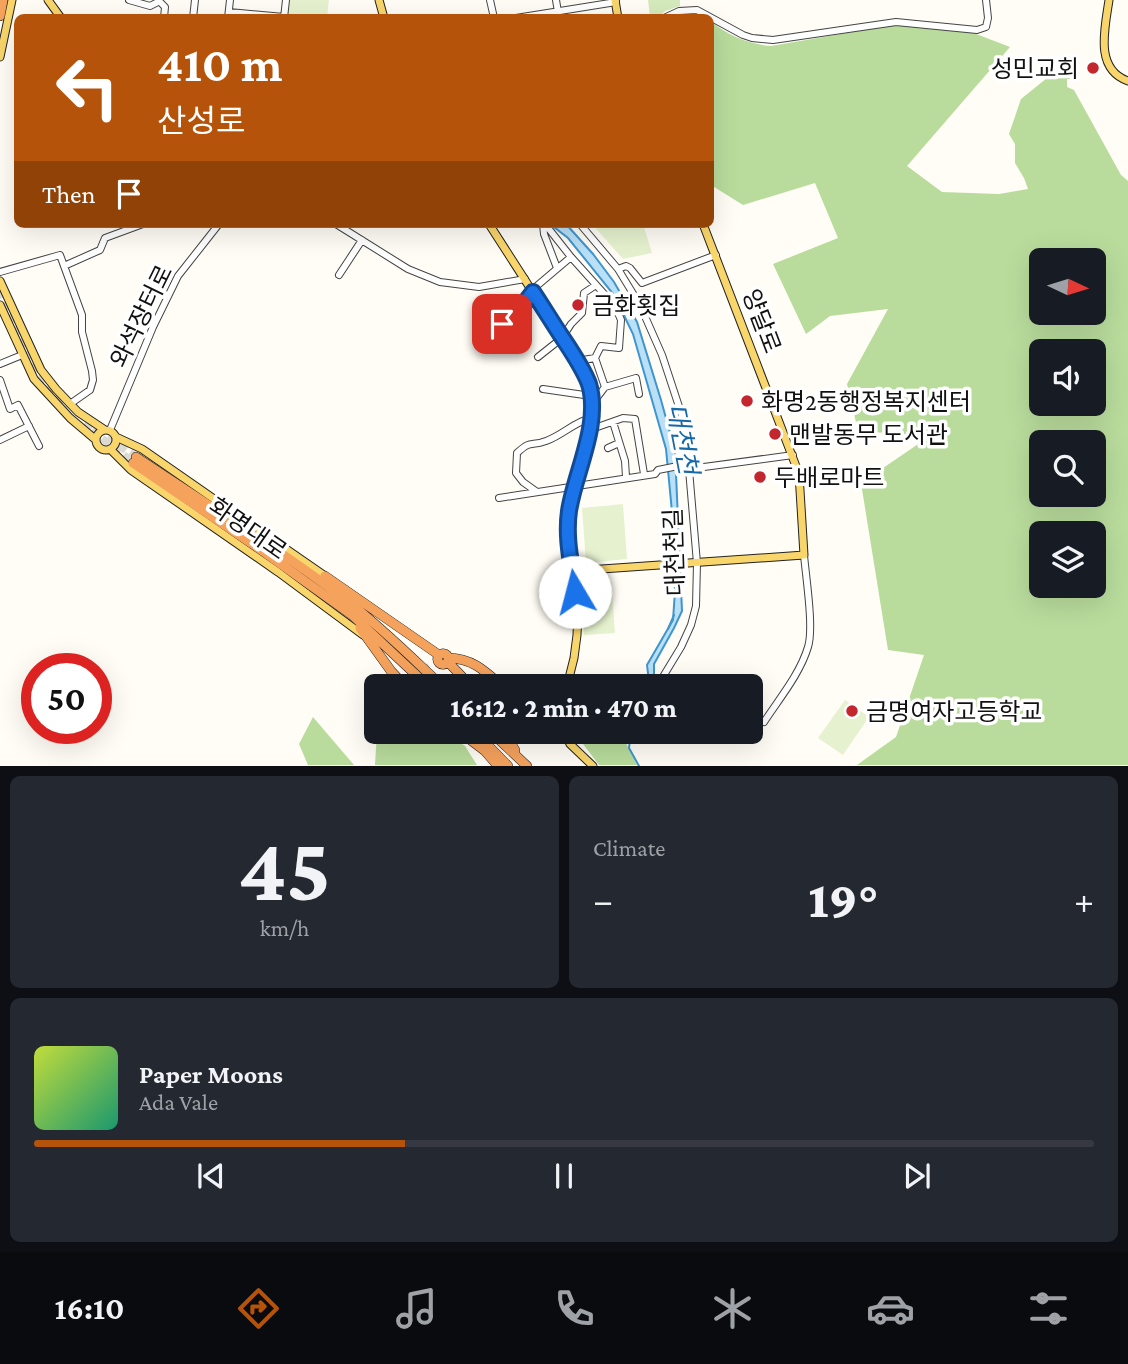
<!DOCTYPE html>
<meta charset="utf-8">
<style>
:root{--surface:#171b24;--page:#242831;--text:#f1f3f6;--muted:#9ea1a6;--line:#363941;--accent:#b45309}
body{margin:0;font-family:"Crimson Pro","Noto Sans KR",serif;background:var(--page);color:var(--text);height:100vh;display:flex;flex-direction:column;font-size:26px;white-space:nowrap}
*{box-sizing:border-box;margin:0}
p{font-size:23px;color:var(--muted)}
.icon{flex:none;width:38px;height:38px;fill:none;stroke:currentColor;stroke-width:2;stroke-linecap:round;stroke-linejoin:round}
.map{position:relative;height:766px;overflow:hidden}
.details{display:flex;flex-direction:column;gap:10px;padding:10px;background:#0d0f14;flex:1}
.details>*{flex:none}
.banner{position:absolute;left:14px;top:14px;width:700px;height:214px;border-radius:10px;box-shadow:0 7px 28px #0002;background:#b45309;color:#fff;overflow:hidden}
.needle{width:46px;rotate:94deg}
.buttons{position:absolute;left:1029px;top:248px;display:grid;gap:14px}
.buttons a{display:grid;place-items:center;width:77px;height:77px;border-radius:10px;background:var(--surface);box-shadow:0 7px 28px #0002;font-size:35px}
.speed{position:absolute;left:21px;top:653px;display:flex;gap:14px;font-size:35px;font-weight:700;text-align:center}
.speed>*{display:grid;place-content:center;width:91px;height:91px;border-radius:50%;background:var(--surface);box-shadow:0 7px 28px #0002;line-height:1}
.speed .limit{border:10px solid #d22;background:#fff;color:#111}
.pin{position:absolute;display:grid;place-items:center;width:60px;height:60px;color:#fff;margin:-30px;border-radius:14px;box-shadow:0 4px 10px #0006}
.me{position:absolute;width:77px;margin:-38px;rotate:352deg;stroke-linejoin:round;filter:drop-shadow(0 0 5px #0008)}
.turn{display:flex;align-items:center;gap:24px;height:147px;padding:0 28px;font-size:32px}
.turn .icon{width:91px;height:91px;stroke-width:2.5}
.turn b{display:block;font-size:49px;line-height:60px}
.then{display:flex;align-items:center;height:66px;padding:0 28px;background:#0003;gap:14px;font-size:26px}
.big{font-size:52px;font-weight:800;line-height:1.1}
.details .widget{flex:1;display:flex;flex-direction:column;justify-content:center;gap:10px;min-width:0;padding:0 24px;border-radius:10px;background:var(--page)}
.details .dial{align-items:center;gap:0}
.dial b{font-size:91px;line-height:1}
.song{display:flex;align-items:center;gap:21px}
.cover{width:84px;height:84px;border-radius:10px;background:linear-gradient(135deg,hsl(70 70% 55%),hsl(160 70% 35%))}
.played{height:7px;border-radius:4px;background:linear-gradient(90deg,var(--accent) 35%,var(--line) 35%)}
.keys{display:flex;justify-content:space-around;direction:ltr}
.heat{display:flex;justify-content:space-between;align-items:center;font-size:38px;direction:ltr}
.details .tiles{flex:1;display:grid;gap:10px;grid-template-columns:1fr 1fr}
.widget:last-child{grid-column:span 2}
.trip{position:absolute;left:364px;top:674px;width:399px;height:70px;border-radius:10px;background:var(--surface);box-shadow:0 7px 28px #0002;font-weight:800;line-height:70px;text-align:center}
.menu{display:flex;height:112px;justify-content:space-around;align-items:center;background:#090b0e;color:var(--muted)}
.menu .icon{width:49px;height:49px}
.menu .current{color:var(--accent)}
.menu b{font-size:32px;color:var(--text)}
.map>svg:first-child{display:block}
</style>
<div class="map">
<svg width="1128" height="766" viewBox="0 0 1128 766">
<rect width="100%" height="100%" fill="#fffdf5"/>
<path fill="#d5ebbd" d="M648 0H680V6L665 11 659 17H650Z"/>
<path fill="#b9dc9c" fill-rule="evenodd" d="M710 21C729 36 748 44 771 46L899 24 971 32 1010 47 907 166 942 192 999 194 1028 189 1024 178 1015 163V144L1009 134 1021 99 1047 78 1056 74 1070 61 1079 77 1067 79V87L1074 90 1121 175 1128 181V765H857L896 737 924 655 888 650 861 483 930 436 858 431 847 384 888 309 830 316 806 334 773 264 838 238 815 183 743 205 711 185ZM1041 261H1094V313H1041ZM1041 352H1094V404H1041ZM1041 443H1094V495H1041ZM1041 534H1094V586H1041Z
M642 674 638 686H579V680Z
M313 717 354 765H308L299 744Z
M377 732H444L465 746 477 765H375Z
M580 732H623L622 735 637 765H599L580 740Z"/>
<path fill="#e6f2cf" d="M289 0H329L327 17 287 18Z
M592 224H643L652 253 623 259Z
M623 504 627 559 586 563 582 508Z
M611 581 615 633 584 635 581 584Z
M845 700 869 717 843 755 818 738Z"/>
<path fill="#b9e0f7" stroke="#3f96cf" stroke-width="2" d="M550 224H566L593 254 614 282 637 322 661 400 675 451 682 611 674 628 654 664V686H647L649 681 647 665 673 620 675 591 672 512 666 449 633 334 614 295 568 238Z"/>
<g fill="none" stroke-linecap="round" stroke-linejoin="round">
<path stroke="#3f96cf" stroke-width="2" d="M668 629 674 615
M631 732 629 748 639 766"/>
<path stroke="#dbdad3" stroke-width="9" stroke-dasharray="9 4.5" stroke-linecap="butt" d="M0 289C19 333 33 371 68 406
M86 421 136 457
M91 431 133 463
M410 678 432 666"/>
<g stroke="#444" stroke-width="8">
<path id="minor" d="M129 0 150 6 158 2
M158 0 165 7 164 18
M490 0 494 18
M556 0 559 18
M229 12 284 17
M193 18 195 0
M228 18 230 0
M284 18 286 0
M516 18 616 2
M664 18 679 11 697 10 743 35 752 38 773 40 896 22 977 30 986 27 988 18 986 0
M336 224 408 269 440 282 479 287 525 279
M543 224 544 234 557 268
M545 224 571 257 615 306 621 320 619 348 601 346 595 358 605 387 592 404
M580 224 618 269 640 305 662 355 690 440 688 458 697 563 696 606 691 625 681 647 664 675
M64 266 100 250 105 238 143 224
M618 269 626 266 630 268 642 283 716 255
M0 272 60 255 82 315V332L92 371 93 380 90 390 70 404
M339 275 362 240
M532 290 571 257
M484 333C506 322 518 312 533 292
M538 357 562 338 571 324 582 313 584 293 596 285
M577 361 595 358
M0 364 22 355
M0 380 10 409 18 405 39 446
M605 387 636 378 639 394
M543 389 591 396
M613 422 625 461 626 477
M110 430 153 327 178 276 219 224
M589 430 623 418 635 419 644 474
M0 440 29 426
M608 448 619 443
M689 469 793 455
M537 492 523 482 516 473 517 453C532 439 530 447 546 441 563 435 574 422 591 418
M499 498 655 474 658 470 688 464
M764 722C779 699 800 674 808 647 814 628 806 578 804 555"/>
</g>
<g stroke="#222" stroke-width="9">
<path id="major" d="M48 0 61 18
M379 0 384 18
M615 0 618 18
M1109 0C1105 28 1094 69 1128 81
M0 57 12 0
M489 224 577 361 589 386 592 404 587 441 569 511 567 542 573 571 578 612 577 635 574 658 567 686
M0 281 41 370 56 389 78 412 105 430
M0 305 34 379 70 418 96 440
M96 440a10 10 0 1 1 20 0a10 10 0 1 1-20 0Z
M116 437 142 449 325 576
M110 449 131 470 278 572 363 635
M573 571 804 555 799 474 703 224
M564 732 570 744 593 766"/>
</g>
<g stroke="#222" stroke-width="10">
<path id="highway" d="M0 16 3 0
M136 457C206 504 279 549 346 600 380 626 411 657 442 686
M133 463 264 552 352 615 428 686
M325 576 439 655
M360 628 391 671 405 686
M437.5 659a5.5 5.5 0 1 1 11 0a5.5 5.5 0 1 1-11 0Z
M448 658C472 658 485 671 502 686
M448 662 471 686
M460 732 485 751 498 766
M475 732 508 766
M491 732 527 766
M504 732 515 750"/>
</g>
<use href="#minor" stroke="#fff" stroke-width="6"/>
<use href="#major" stroke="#f9d66b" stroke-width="7"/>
<use href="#highway" stroke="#f5a25d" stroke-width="9"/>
</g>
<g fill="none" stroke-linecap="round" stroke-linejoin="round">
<g stroke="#114b97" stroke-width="18">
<path id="route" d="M502 324 520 309 533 292C543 307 552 322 562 337 572 352 583 368 589 384 601 424 575 472 569 511 565 539 572 565 575 592"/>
</g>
<use href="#route" stroke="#1a73e8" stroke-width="12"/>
</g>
<g fill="#c4262e" stroke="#fff" stroke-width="2.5">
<circle cx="1093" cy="68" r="7"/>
<circle cx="578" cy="305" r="7"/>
<circle cx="747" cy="401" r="7"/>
<circle cx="775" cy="434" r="7"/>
<circle cx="760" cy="477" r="7"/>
<circle cx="852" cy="711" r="7"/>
</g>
<g text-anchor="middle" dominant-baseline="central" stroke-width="7" stroke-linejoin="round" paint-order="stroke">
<g font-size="24" fill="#111" stroke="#fff" text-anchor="start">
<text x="1079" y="68" text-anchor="end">성민교회</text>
<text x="592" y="305">금화횟집</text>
<text x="761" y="401">화명2동행정복지센터</text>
<text x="789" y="434">맨발동무 도서관</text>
<text x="774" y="477">두배로마트</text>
<text x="866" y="711">금명여자고등학교</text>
</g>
<g font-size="24" fill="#111" stroke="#fff">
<text transform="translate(141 316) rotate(-64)">와석장터로</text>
<text transform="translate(762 321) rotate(69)">양달로</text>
<text transform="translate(248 528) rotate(35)">화명대로</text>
<text transform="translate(674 552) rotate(-92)">대천천길</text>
</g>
<g font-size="26" font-style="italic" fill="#1768a6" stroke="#fff">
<text transform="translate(682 439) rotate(79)">대천천</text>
</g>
</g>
</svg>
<div class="buttons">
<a><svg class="needle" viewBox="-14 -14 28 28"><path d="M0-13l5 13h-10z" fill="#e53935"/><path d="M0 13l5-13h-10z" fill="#9ea1a6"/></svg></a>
<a><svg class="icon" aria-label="sound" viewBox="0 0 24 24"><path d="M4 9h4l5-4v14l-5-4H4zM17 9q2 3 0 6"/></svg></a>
<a><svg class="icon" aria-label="search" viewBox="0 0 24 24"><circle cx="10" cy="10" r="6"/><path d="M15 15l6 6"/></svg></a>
<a><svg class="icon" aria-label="layers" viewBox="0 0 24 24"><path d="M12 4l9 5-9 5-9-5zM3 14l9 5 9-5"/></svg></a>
</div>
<div class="speed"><div class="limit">50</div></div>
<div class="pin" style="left:502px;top:324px;background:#d93025"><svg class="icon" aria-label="arrive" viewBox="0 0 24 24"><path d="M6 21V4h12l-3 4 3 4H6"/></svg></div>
<svg class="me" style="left:575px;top:592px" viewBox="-20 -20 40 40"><circle r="19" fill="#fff"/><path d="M0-13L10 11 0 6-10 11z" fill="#1a73e8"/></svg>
<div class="trip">16:12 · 2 min · 470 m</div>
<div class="banner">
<div class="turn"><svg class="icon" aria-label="left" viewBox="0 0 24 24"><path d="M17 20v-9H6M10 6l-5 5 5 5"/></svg><div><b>410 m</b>산성로</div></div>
<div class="then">Then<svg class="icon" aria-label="arrive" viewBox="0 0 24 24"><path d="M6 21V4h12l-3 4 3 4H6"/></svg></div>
</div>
</div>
<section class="details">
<div class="tiles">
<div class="widget dial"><b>45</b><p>km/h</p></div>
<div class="widget"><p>Climate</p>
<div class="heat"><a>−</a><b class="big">19°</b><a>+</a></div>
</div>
<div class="widget">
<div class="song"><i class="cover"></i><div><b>Paper Moons</b><p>Ada Vale</p></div></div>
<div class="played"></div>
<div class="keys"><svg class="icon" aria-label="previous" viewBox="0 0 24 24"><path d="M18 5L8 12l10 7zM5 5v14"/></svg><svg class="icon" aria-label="pause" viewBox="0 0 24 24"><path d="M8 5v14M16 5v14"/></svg><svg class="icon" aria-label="next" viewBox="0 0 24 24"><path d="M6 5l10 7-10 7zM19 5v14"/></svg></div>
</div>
</div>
</section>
<nav class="menu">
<b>16:10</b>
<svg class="icon current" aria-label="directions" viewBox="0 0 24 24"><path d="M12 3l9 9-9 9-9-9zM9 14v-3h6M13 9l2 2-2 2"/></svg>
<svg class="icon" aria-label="music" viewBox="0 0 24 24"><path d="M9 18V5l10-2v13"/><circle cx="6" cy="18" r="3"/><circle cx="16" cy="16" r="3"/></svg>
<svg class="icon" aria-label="phone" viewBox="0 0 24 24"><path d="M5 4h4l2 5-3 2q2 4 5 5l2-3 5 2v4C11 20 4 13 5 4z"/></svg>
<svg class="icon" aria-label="climate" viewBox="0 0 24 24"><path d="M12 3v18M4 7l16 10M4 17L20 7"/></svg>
<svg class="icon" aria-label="car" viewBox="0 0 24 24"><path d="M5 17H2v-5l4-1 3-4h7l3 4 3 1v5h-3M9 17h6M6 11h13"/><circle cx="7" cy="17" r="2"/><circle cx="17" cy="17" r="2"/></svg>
<svg class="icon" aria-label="filters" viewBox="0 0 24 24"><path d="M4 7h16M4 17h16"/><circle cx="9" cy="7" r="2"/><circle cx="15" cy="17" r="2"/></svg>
</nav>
